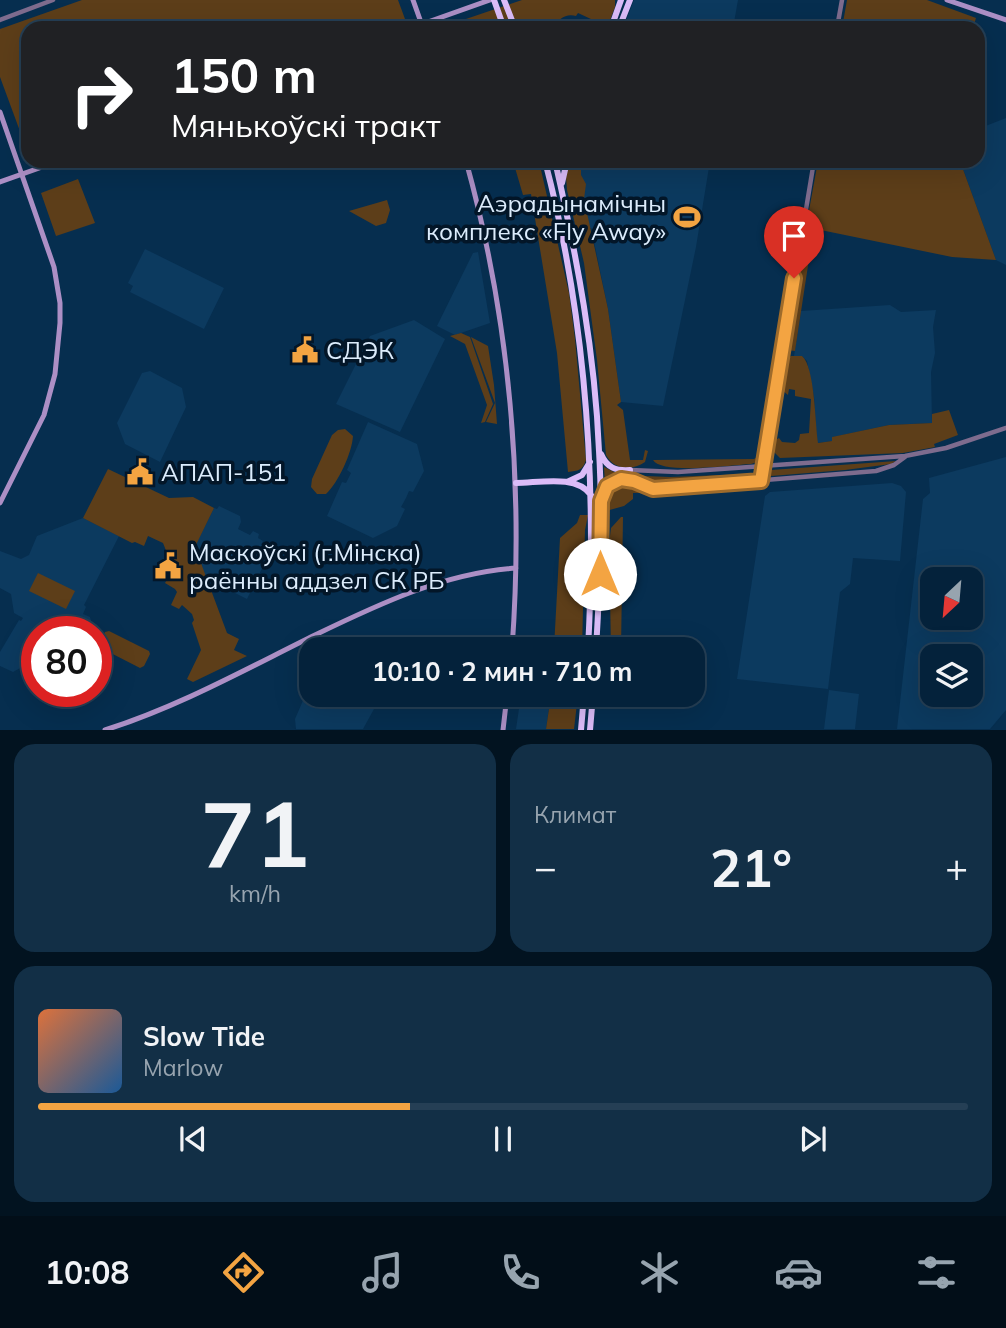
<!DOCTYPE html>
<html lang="ru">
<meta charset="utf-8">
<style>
:root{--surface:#04223b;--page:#122f46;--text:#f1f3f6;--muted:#97a4af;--line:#253f55;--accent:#f3a442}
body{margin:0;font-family:Mulish,sans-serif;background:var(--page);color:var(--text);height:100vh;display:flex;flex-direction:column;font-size:26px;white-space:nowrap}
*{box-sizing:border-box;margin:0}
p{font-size:23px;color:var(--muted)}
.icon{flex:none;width:38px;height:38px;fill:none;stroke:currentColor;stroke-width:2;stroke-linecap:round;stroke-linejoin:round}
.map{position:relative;height:730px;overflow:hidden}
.details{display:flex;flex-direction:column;gap:14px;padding:14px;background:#021320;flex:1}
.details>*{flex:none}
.guide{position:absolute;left:21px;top:21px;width:964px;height:147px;border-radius:21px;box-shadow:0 7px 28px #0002,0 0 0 2px var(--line);background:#202124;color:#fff;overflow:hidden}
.needle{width:46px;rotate:206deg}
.buttons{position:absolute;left:920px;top:567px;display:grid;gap:14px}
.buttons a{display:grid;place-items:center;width:63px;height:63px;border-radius:14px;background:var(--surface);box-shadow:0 7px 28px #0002,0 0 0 2px var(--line);font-size:35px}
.speed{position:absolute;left:21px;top:616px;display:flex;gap:14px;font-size:35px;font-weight:700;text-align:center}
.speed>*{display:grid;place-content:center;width:91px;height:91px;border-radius:50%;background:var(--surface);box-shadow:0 7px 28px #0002,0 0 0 2px var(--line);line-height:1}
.speed .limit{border:10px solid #d22;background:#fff;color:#111}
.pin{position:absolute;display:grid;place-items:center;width:60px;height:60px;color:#fff;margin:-72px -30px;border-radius:50% 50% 50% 0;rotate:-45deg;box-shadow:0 0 7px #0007}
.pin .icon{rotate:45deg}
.me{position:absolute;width:77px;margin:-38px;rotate:0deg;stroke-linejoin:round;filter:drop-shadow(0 0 5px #0008)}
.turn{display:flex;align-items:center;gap:24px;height:147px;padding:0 35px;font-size:32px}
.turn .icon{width:91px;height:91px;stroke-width:2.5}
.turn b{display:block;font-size:49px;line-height:60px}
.big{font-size:52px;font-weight:700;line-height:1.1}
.details .widget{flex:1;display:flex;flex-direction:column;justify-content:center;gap:10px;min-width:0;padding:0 24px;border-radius:21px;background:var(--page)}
.details .dial{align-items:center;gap:0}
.dial b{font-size:91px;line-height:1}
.song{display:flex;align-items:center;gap:21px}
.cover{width:84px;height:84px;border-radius:10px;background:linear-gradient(135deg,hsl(20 70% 55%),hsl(210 70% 35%))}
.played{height:7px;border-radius:4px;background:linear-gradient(90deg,var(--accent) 40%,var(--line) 40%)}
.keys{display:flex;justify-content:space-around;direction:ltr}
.heat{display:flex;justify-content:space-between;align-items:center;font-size:38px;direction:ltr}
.details .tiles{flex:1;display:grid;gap:14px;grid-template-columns:1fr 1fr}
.widget:last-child{grid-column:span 2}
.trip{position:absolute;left:299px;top:637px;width:406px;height:70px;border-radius:21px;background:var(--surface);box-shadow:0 7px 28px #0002,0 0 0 2px var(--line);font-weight:700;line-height:70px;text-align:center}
.menu{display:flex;height:112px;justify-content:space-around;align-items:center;background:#020e18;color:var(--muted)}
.menu .icon{width:49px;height:49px}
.menu .current{color:var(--accent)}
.menu b{font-size:32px;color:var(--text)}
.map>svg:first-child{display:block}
</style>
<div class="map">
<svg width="1006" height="730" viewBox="0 0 1006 730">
<rect width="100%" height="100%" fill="#062e4f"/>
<path fill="#0c3a5f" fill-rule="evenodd" d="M634 0H738L733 28H623Z
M1006 118V265L996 260 960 161H978V129Z
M574 161H710L696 247 663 406 621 402 608 309 592 232 593 229 590 228Z
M145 249 224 288 204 329 130 292 133 286 128 283Z
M478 252 490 323 455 335 437 326 473 253Z
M890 305 901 312 936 310 933 327 935 353 931 372 932 423 889 425 833 437V441L817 443 814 397 807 361 802 356H794L801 311Z
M414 320 445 339 400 432 336 404 370 336Z
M150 371 182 388 186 407 160 462 125 444 117 423 142 373Z
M368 422 417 444 424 471 413 492 409 491 406 498 401 507 405 509 397 526 373 538 327 516 342 482 346 483 351 473 347 470Z
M1006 457V710L990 729H897L923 499 930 493 929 478ZM933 579H971V618H933ZM933 656H971V695H933Z
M892 483 901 486 906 492 900 561 853 558 850 584 840 592 828 689 737 679 765 496 770 492Z
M219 506 240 516 241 522 238 529 250 535 253 531 259 534 258 538 263 541 261 545 271 550 247 599 205 578 195 546 214 508 217 509Z
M83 518 119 536 84 605 86 607 83 614 90 617 94 632H37V674L22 667 13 672 0 666V652L19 620 21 621 23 618 14 613 11 594 0 588V551L21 559 29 555 37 536Z
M311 682 312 695H369L374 709 363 729H296L295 719Z
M829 690 859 694 855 729H824Z
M521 695H551L546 729H516Z"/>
<path fill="#5d3e19" d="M82 0H398L405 19 403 21 385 28H28V153L0 77V29Z
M522 0H615V7L607 28H590L593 20 578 13 576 16C566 13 558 19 554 28H528L526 23 517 19 494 28H448L464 23 463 20Z
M847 0H927L976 18 973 28H842Z
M513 161H539L569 293 575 339 586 460C583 470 578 471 568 472L557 353 531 194 523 195Z
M570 161H581V175L586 184 584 199 608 309 621 402 617 405 623 410 630 460H643L645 450 648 451 645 462C632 471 614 470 606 455L597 360 584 263 567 190 566 177Z
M818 161H960L996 260 952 257 806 227Z
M78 179 95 223 56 236 41 193Z
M387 200 390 210 386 223 376 226 349 211Z
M806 232 813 233 795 351 787 350Z
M461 333 470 337 493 404 485 422 481 423 487 405 465 344 450 336Z
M471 337 488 346 494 385 497 424 486 422 495 403Z
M791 356H802C815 367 815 424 818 443L832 441V437L889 425 932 423V414L949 410 958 435 934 444 935 447 903 453 780 458 773 451 775 440 779 438 782 442 795 443 799 440 800 434 809 433 811 399 795 396V390L789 389 788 395 783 391 788 359Z
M345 429 353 436C352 453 338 483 326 494H317L311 487 312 479 332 435 338 430Z
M759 456 757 462 751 464C731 465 662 475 653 460L754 459Z
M896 461 891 464 845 470 771 476 768 473 771 470Z
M604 467 620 475 670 477 749 474 748 476 653 485 632 478 620 477 605 484Z
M108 469 169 498 193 497 214 508 195 547 227 633 239 639 234 650 247 656 193 682 187 679 201 650 192 623 194 620 192 614 182 605 179 609 171 605 177 592 175 589 165 583 173 568 163 543 148 536 144 546 135 542 132 543 83 518Z
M621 482 634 485 650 493H633V499L624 506 606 511C605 495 607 489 621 482Z
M580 515H588L585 530 582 649H534V647L554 648 560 538 577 523Z
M621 517H623L621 649H611L609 544 611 528Z
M38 573 75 591 66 609 29 591Z
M109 631 149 651 150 654 144 666 140 668 101 648 99 644 105 632Z
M551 695H578L574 729H546Z"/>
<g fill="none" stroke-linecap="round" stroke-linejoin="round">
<path stroke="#7e6c8e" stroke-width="4.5" d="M0 20 53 0
M837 28 842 0
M630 470 678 472 905 456 946 448 1006 428
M761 481 814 161
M640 484 653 489 876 471 894 465 905 457"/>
<path stroke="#ac8fc5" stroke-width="5" d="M413 0 423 28
M947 0 1006 20
M411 28 490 0
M0 112 54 267 60 303V323L55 374 44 415 0 503
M466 161C510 319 524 486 512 649
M0 182 59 161
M105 730C178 707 246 669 315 635 379 604 444 573 516 568
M503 730 507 695"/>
<path stroke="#dbbcf8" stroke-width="6" d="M494 0 504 28
M504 0 515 28
M611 28 621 0
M619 28 630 0
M545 161C587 321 597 485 588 649
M555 161C577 257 595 353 599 451 603 517 600 583 596 649
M562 183 567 161
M601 454C607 468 616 471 630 470
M567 482 582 475 590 462
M516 483C539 483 576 474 591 495
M602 496C610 478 624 477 640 484
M581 730 584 695
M590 730 593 695"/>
</g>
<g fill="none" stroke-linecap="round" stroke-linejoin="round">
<g stroke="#9e6b2b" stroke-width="18">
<path id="route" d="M600 574 601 501 607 486 621 479 634 481 653 489 761 481 794 278"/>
</g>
<use href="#route" stroke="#f3a442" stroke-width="12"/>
</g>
<defs>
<g id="stadium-bare" transform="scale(2.1)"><path d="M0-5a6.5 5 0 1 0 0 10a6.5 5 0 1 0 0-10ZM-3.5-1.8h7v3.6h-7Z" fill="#f3a442" stroke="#031628" stroke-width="2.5" paint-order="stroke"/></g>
<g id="civic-bare" transform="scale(2.1)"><path d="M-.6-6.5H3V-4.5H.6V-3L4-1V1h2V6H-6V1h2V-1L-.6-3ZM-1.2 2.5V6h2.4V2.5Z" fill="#f3a442" stroke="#031628" stroke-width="2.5" paint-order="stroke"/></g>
</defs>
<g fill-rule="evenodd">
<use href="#stadium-bare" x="687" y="217"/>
<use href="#civic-bare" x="305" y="350"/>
<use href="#civic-bare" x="140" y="472"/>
<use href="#civic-bare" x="168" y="566"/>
</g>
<g text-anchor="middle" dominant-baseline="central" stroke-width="7" stroke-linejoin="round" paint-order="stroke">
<g font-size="24" fill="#dcecfc" stroke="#031628" text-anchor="start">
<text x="666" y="203" text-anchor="end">Аэрадынамічны<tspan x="666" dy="28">комплекс «Fly Away»</tspan></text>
<text x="326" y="350">СДЭК</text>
<text x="161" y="472">АПАП-151</text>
<text x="189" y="552">Маскоўскі (г.Мінска)<tspan x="189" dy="28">раённы аддзел СК РБ</tspan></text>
</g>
</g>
</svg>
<div class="buttons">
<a><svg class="needle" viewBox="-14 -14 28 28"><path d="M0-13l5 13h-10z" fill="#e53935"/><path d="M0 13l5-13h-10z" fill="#97a4af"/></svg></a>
<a><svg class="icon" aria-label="layers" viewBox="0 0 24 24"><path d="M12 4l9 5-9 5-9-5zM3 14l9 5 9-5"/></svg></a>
</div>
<div class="speed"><div class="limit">80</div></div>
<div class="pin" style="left:794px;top:278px;background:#d93025"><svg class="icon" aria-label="arrive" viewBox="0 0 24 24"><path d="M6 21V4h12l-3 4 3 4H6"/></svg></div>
<svg class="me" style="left:600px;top:574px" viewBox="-20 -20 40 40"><circle r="19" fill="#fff"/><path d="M0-13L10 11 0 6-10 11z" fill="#f3a442"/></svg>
<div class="trip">10:10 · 2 мин · 710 m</div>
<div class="guide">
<div class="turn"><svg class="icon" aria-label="right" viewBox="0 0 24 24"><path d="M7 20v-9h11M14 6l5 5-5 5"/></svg><div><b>150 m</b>Мянькоўскі тракт</div></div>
</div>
</div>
<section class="details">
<div class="tiles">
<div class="widget dial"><b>71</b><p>km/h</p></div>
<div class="widget"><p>Климат</p>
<div class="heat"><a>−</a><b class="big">21°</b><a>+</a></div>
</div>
<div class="widget">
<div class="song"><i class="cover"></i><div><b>Slow Tide</b><p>Marlow</p></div></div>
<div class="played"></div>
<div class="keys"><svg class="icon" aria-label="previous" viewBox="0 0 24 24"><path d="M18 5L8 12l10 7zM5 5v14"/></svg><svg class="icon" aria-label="pause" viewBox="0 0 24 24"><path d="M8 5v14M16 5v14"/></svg><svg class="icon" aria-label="next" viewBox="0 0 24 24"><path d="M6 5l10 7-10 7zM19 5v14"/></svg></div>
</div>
</div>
</section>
<nav class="menu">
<b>10:08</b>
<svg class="icon current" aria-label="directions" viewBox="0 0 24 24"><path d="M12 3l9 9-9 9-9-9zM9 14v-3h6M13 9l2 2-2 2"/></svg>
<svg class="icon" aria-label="music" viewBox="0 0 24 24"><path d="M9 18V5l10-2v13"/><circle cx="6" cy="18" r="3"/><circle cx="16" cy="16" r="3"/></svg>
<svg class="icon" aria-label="phone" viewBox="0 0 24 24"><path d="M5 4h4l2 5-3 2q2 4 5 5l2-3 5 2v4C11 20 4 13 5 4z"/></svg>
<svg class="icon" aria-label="climate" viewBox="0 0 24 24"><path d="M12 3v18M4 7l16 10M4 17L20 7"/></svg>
<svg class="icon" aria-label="car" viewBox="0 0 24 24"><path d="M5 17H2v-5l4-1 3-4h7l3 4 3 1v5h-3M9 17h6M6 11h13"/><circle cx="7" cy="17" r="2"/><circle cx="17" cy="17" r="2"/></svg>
<svg class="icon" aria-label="filters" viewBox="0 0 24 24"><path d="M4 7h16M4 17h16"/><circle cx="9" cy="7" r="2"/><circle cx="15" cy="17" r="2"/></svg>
</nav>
